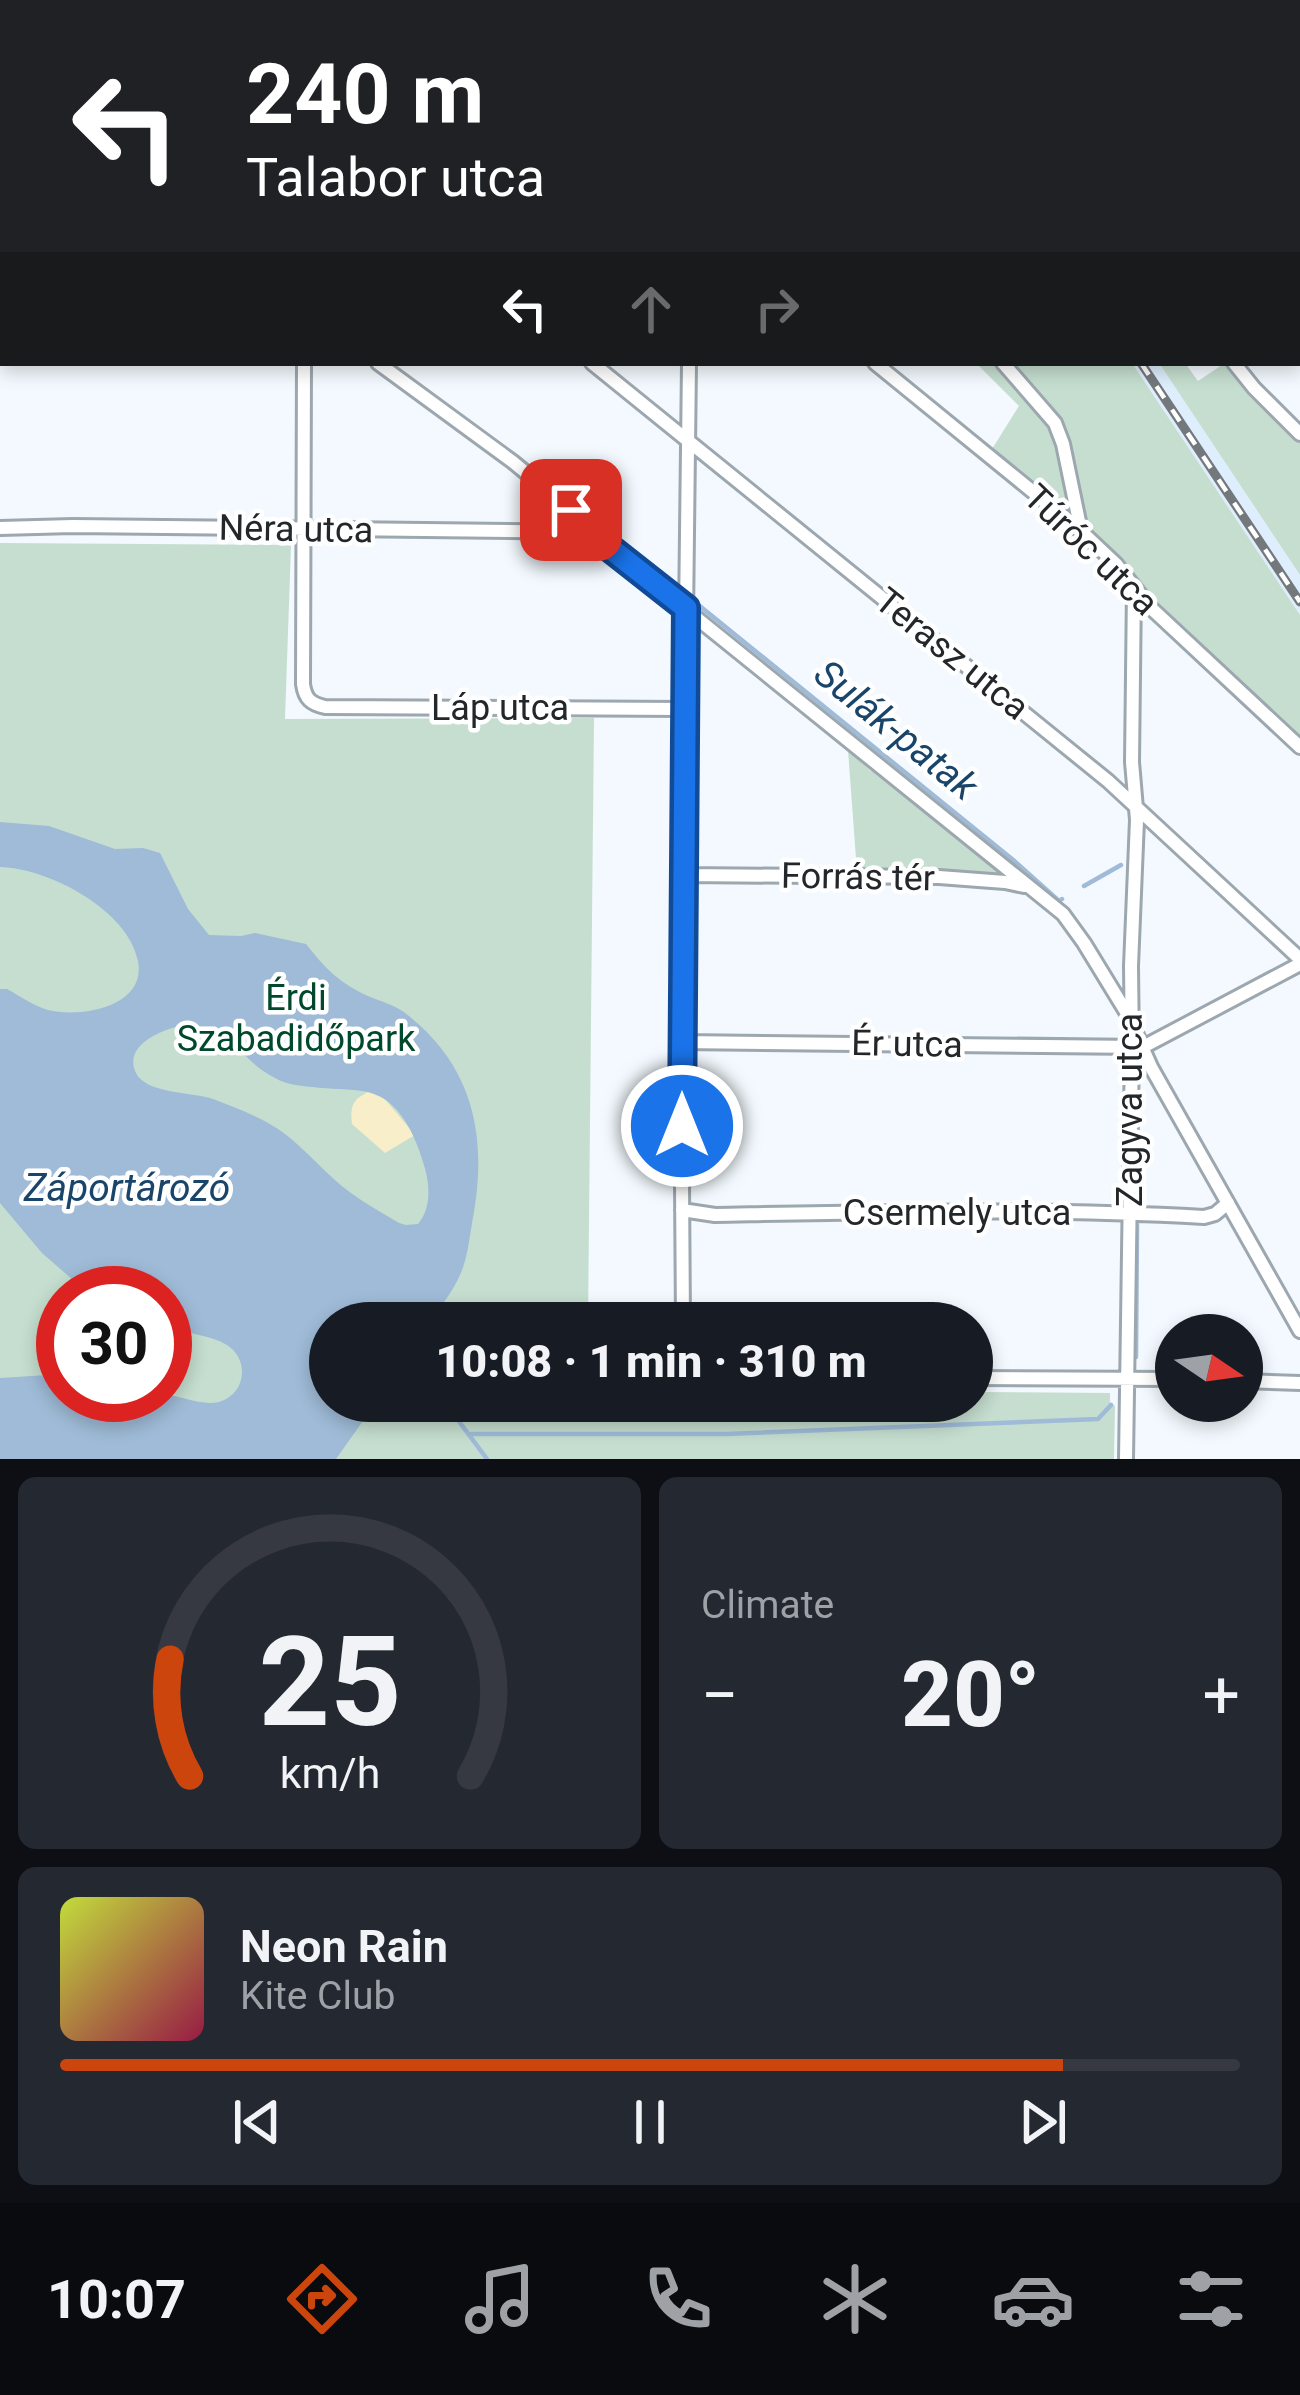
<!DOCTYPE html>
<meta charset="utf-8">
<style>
:root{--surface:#171b24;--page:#242831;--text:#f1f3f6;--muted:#9ea1a6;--line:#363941;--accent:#cc450d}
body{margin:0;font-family:Roboto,sans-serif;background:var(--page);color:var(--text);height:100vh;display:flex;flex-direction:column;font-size:45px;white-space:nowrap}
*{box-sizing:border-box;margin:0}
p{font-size:39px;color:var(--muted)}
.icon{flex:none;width:66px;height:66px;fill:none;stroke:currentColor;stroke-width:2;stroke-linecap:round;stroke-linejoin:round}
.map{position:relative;height:1459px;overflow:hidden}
.drawer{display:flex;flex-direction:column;gap:18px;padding:18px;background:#0d0f14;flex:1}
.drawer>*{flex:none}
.hud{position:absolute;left:0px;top:0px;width:1302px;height:366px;box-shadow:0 6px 18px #0003;background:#202124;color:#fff;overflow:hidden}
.needle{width:78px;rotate:103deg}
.tools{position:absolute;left:1155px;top:1314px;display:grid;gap:24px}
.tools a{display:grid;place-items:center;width:108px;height:108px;border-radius:50%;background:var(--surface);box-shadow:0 6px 18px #0003;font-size:60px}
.speed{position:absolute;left:36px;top:1266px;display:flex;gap:24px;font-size:60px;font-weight:700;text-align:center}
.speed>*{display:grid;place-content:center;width:156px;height:156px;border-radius:50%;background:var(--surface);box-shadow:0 6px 18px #0003;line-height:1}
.speed .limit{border:18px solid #d22;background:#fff;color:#111}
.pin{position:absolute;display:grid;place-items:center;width:102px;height:102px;color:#fff;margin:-51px;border-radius:24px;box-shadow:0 6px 18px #0006}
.me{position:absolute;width:132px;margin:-66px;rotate:0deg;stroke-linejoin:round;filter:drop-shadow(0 0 9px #0008)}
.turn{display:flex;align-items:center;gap:42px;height:252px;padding:0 48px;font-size:54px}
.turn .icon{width:156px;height:156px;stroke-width:2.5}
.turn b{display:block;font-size:84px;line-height:102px}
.lanes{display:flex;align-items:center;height:114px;padding:0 48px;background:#0003;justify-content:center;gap:60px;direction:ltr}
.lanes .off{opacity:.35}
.big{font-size:90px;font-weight:800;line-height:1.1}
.drawer .widget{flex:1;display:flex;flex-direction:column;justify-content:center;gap:18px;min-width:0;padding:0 42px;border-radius:18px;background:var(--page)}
.drawer .dial{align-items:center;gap:0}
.dial svg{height:312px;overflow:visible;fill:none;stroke:var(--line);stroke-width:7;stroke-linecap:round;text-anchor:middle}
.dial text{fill:var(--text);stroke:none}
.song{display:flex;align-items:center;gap:36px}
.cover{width:144px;height:144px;border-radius:18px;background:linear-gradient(135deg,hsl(70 70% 55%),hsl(340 70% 35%))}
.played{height:12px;border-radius:6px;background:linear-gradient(90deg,var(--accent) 85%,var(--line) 85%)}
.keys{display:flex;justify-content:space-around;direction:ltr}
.heat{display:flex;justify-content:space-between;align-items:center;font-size:66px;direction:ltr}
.drawer .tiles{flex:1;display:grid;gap:18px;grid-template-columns:1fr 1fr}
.widget:last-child{grid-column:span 2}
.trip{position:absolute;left:309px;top:1302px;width:684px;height:120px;border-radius:60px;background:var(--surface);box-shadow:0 6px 18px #0003;font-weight:800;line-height:120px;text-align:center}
.tab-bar{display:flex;height:192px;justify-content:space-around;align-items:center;background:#090b0e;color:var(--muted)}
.tab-bar .icon{width:84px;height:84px}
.tab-bar .selected{color:var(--accent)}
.tab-bar b{font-size:54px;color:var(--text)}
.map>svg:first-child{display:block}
</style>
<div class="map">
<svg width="1300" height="1459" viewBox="0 0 1300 1459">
<rect width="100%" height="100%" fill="#f3f9fe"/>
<path fill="#deeefc" d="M1132 363H1159L1300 575V615Z"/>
<path fill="#c5decf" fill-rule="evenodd" d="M976 363H1132L1300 615V741L1256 701 1154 602 1133 572 992 449 1019 406Z
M1159 363H1185L1198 381 1225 363H1230L1300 426V575Z
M0 543 291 545 285 719 594 718 588 1323H330V1401H972V1392L1110 1393V1403L1115 1406 1114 1459H0ZM63 1293H165V1395H63Z
M848 750 871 771 884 761 1021 872 1015 879 857 872Z"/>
<path fill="#f8eec9" d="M368 1092 384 1098 415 1135 385 1153 352 1124C350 1106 352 1100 368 1092Z"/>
<path fill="#9fbbd7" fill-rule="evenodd" d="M0 822 49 826 115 849 143 848 160 853 188 909 209 935 241 936 255 933 306 944C326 969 338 982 368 996 382 1002 398 1006 409 1016 476 1070 488 1142 472 1223 469 1241 467 1261 459 1277 452 1293 439 1308 429 1323H330V1401H377L336 1459H0V1378L63 1374V1395C97 1395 132 1394 165 1395 180 1395 201 1406 219 1402 246 1394 250 1360 227 1345 209 1334 184 1334 165 1325V1293H95L73 1280 42 1253 0 1203V989H7C20 996 34 1006 48 1010 80 1018 147 1007 138 961 128 909 47 868 0 867ZM190 1024C240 1034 238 1059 275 1078 289 1086 305 1086 321 1088 336 1089 353 1089 368 1092 399 1099 415 1135 423 1162 430 1182 432 1208 418 1224L406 1225 399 1223C383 1213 366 1204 351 1193 326 1175 306 1149 281 1131 262 1118 235 1107 213 1099 193 1092 146 1094 136 1073 121 1043 170 1026 190 1024Z"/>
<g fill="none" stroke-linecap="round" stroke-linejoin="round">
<path stroke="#9fbbd7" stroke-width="4.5" d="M605 537 613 540 674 585
M696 603 1012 859 1059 901 1062 899
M1084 886 1121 865
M1136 1357 1137 1225
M455 1416 487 1459
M471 1434H727L1098 1419 1111 1405"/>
<g stroke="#9da7af" stroke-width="18">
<path id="minor" d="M228 0V3
M795 0 796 3
M973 0 974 3
M689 3V0
M1139 3 1171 0
M0 85 3 88
M0 166H3
M0 338H3
M304 363 303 684C305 699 311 704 325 707L685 709
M378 363 513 462 571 510 611 549 1063 914 1084 943 1128 1015 1151 1067 1300 1331
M592 363 1108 781 1300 959
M875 363 1081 531 1116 564 1151 608 1300 747
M1003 363 1055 423 1063 444 1081 531
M1234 363 1254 388 1300 434
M0 528 73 526 592 532
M684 875 939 877 1005 882 1024 886
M681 1042 1143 1047 1300 964
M682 1210 715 1215C878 1212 1041 1208 1204 1217L1215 1214 1228 1203
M683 1323 681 1042 689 363
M972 1378 1176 1379
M1242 1381 1300 1383
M1126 1459 1132 1047 1131 966 1137 820 1132 762 1134 587"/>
</g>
<use href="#minor" stroke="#fff" stroke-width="12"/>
<g stroke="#73787c" stroke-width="9">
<path id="rail" d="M899 0 901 3
M1141 363 1300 602"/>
</g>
<use href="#rail" stroke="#fff" stroke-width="4.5" stroke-dasharray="14" stroke-linecap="butt"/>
</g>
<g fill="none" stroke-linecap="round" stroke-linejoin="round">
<g stroke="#114b97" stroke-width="30">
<path id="route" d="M571 510 611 549 686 608 682 1126"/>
</g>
<use href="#route" stroke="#1a73e8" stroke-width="21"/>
</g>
<g text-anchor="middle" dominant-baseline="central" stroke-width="9" stroke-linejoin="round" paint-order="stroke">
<g font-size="36" fill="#23272a" stroke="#fff">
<text transform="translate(296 529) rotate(1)">Néra utca</text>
<text transform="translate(1091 550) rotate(44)">Túróc utca</text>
<text transform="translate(952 654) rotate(39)">Terasz utca</text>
<text x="500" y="708">Láp utca</text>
<text transform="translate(858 877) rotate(1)">Forrás tér</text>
<text transform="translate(907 1044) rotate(1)">Ér utca</text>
<text transform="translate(1130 1110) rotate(-90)">Zagyva utca</text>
<text x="957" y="1213">Csermely utca</text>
</g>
<g font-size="36" fill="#01492d" stroke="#fff">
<text x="296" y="998">Érdi<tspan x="296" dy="41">Szabadidőpark</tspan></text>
</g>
<g font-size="39" font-style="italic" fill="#1a456b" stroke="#fff">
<text transform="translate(896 730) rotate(39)">Sulák-patak</text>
<text x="127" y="1188">Záportározó</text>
</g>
</g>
</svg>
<div class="tools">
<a><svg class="needle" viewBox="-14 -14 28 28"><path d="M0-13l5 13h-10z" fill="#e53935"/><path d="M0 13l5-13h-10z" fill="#9ea1a6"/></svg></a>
</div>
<div class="speed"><div class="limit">30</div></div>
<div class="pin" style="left:571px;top:510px;background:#d93025"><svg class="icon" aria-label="arrive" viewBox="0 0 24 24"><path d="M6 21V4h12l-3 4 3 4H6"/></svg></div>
<svg class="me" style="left:682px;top:1126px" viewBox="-20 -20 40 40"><circle r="17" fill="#1a73e8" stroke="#fff" stroke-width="3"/><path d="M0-11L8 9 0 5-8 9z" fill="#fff"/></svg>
<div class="trip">10:08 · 1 min · 310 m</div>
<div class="hud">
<div class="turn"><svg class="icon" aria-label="left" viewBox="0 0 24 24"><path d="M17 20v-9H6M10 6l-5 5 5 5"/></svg><div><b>240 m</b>Talabor utca</div></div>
<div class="lanes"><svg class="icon" aria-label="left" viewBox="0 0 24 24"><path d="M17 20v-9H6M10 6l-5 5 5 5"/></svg><svg class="icon off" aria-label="ahead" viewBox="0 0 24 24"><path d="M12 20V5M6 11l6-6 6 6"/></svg><svg class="icon off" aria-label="right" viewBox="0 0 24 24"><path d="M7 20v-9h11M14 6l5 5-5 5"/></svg></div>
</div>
</div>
<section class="drawer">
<div class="tiles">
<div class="widget dial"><svg viewBox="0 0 100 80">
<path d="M14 69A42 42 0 1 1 86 69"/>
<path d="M14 69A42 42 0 0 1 9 39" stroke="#cc450d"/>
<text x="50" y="56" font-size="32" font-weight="700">25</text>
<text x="50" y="72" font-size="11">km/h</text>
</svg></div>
<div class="widget"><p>Climate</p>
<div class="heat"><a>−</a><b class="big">20°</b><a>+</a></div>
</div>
<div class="widget">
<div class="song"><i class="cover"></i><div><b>Neon Rain</b><p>Kite Club</p></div></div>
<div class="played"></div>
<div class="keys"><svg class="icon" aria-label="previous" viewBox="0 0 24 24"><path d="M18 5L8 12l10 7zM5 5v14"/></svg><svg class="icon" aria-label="pause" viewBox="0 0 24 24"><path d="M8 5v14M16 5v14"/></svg><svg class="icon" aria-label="next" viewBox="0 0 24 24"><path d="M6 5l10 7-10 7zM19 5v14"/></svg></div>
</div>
</div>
</section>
<nav class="tab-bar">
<b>10:07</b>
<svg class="icon selected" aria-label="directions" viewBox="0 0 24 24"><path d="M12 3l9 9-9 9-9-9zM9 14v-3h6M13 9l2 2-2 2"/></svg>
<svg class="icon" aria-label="music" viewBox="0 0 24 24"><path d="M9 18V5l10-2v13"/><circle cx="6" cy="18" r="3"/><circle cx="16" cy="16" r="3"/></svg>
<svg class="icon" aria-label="phone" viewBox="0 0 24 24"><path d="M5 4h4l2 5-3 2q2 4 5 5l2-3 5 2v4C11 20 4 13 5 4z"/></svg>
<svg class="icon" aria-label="climate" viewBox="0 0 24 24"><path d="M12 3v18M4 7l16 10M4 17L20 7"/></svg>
<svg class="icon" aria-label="car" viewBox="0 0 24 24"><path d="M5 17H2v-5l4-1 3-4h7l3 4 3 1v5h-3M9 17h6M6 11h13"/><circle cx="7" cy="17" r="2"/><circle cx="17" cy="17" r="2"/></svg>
<svg class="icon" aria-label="filters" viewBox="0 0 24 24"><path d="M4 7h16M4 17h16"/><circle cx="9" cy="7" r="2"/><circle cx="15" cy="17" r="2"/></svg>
</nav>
